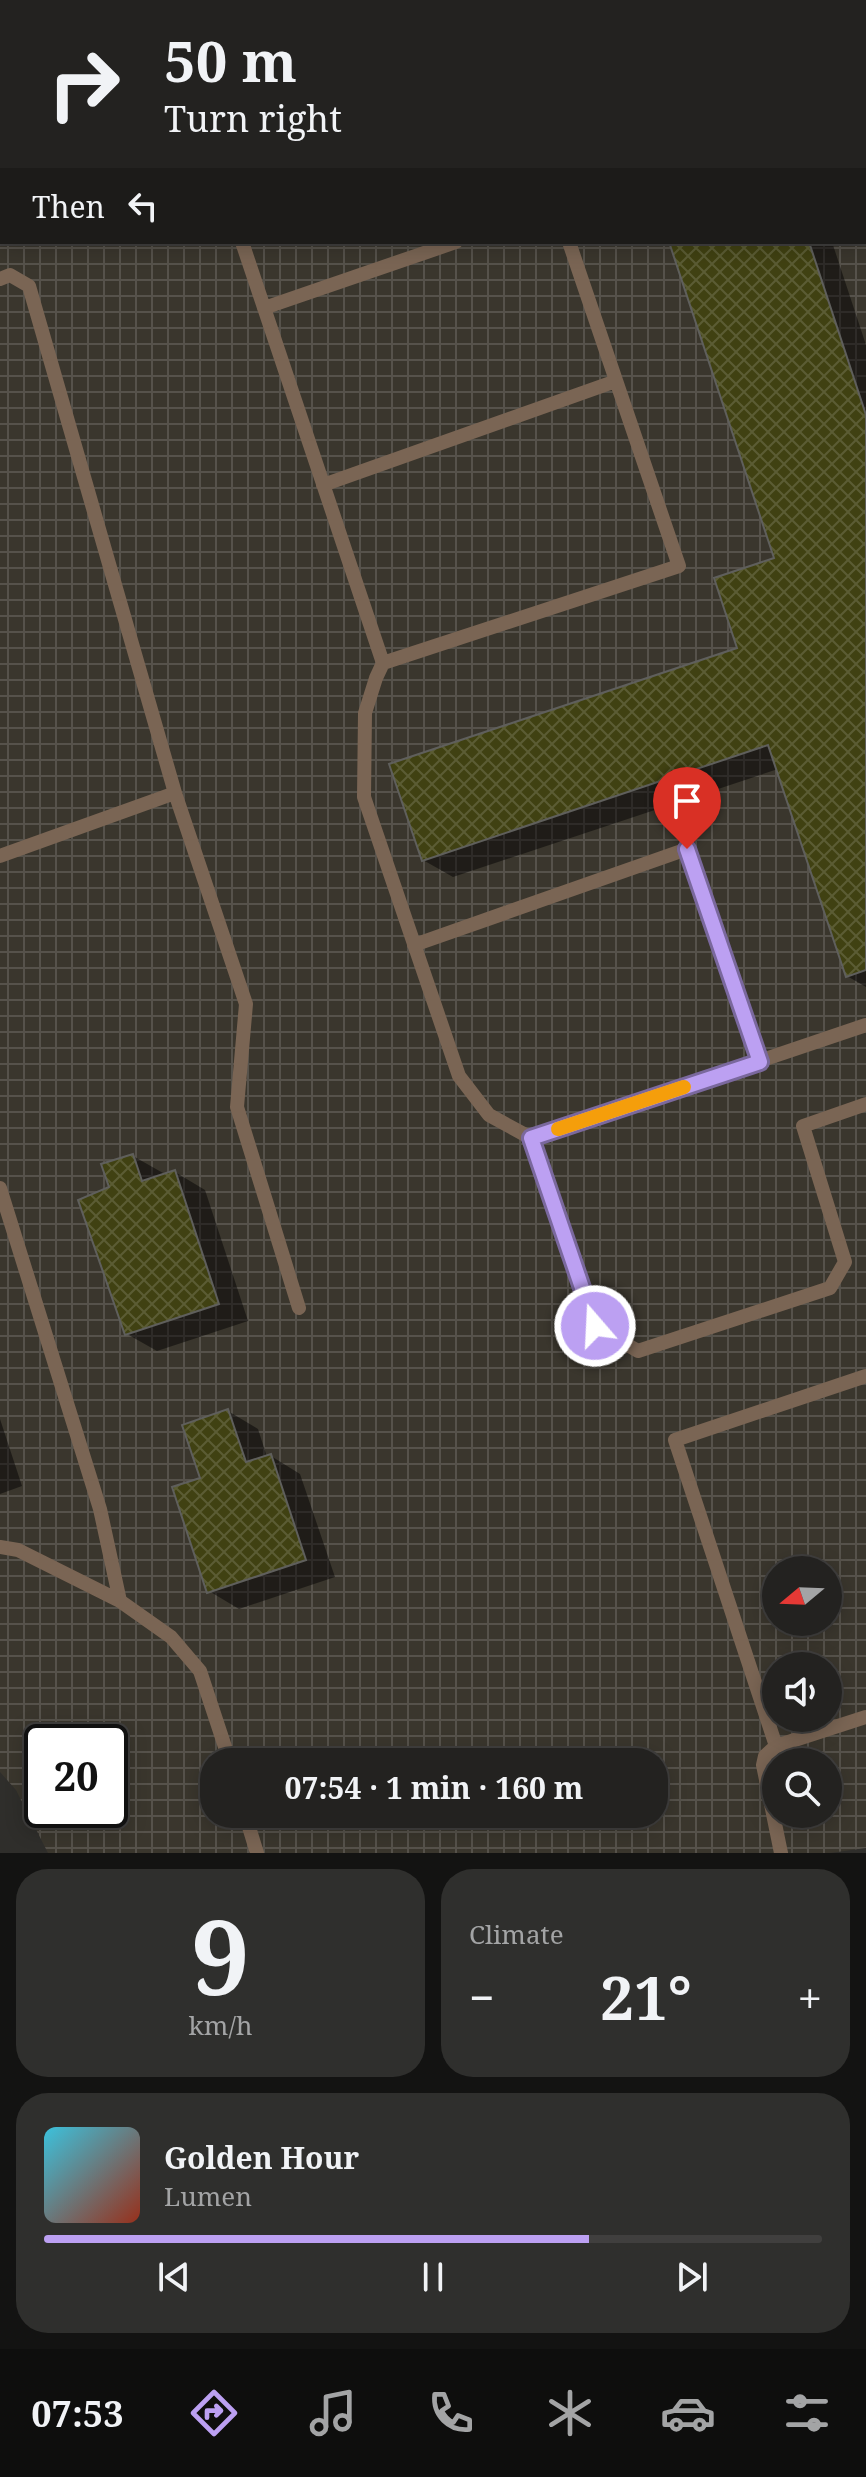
<!DOCTYPE html>
<meta charset="utf-8">
<style>
:root{--surface:#232220;--page:#2f2f2d;--text:#f1f3f6;--muted:#a3a4a5;--line:#403f3e;--accent:#bca0f2}
body{margin:0;font-family:"Noto Serif",serif;background:var(--page);color:var(--text);height:100vh;display:flex;flex-direction:column;font-size:30px;white-space:nowrap}
*{box-sizing:border-box;margin:0}
p{font-size:26px;color:var(--muted)}
.icon{flex:none;width:44px;height:44px;fill:none;stroke:currentColor;stroke-width:2;stroke-linecap:round;stroke-linejoin:round}
.map{position:relative;height:1853px;overflow:hidden}
.details{display:flex;flex-direction:column;gap:16px;padding:16px;background:#131312;flex:1}
.details>*{flex:none}
.guide{position:absolute;left:0px;top:0px;width:866px;height:244px;box-shadow:0 4px 20px #0003,0 0 0 2px var(--line);background:#232220;color:var(--text);overflow:hidden}
.needle{width:52px;rotate:251deg}
.buttons{position:absolute;left:762px;top:1556px;display:grid;gap:16px}
.buttons a{display:grid;place-items:center;width:80px;height:80px;border-radius:50%;background:var(--surface);box-shadow:0 4px 20px #0003,0 0 0 2px var(--line);font-size:40px}
.speed{position:absolute;left:24px;top:1724px;display:flex;gap:16px;font-size:40px;font-weight:700;text-align:center}
.speed>*{display:grid;place-content:center;width:104px;height:104px;border-radius:50%;background:var(--surface);box-shadow:0 4px 20px #0003,0 0 0 2px var(--line);line-height:1}
.speed .limit{border:4px solid #111;border-radius:12px;background:#fff;color:#111}
.pin{position:absolute;display:grid;place-items:center;width:68px;height:68px;color:#fff;margin:-82px -34px;border-radius:50% 50% 50% 0;rotate:-45deg;box-shadow:0 0 8px #0007}
.pin .icon{rotate:45deg}
.me{position:absolute;width:88px;margin:-44px;rotate:341deg;stroke-linejoin:round;filter:drop-shadow(0 0 6px #0008)}
.turn{display:flex;align-items:center;gap:28px;height:168px;padding:0 32px;font-size:36px}
.turn .icon{width:104px;height:104px;stroke-width:2.5}
.turn b{display:block;font-size:56px;line-height:68px}
.then{display:flex;align-items:center;height:76px;padding:0 32px;background:#0003;gap:16px;font-size:30px}
.big{font-size:60px;font-weight:700;line-height:1.1}
.details .tile{flex:1;display:flex;flex-direction:column;justify-content:center;gap:12px;min-width:0;padding:0 28px;border-radius:32px;background:var(--page)}
.details .dial{align-items:center;gap:0}
.dial b{font-size:104px;line-height:1}
.song{display:flex;align-items:center;gap:24px}
.cover{width:96px;height:96px;border-radius:12px;background:linear-gradient(135deg,hsl(190 70% 55%),hsl(10 70% 35%))}
.played{height:8px;border-radius:4px;background:linear-gradient(90deg,var(--accent) 70%,var(--line) 70%)}
.keys{display:flex;justify-content:space-around;direction:ltr}
.heat{display:flex;justify-content:space-between;align-items:center;font-size:44px;direction:ltr}
.details .tiles{flex:1;display:grid;gap:16px;grid-template-columns:1fr 1fr}
.tile:last-child{grid-column:span 2}
.trip{position:absolute;left:200px;top:1748px;width:468px;height:80px;border-radius:32px;background:var(--surface);box-shadow:0 4px 20px #0003,0 0 0 2px var(--line);font-weight:700;line-height:80px;text-align:center}
.tab-bar{display:flex;height:128px;justify-content:space-around;align-items:center;background:#0e0e0d;color:var(--muted)}
.tab-bar .icon{width:56px;height:56px}
.tab-bar .selected{color:var(--accent)}
.tab-bar b{font-size:36px;color:var(--text)}
.map>svg:first-child{display:block}
</style>
<div class="map">
<svg width="866" height="1853" viewBox="0 0 866 1853">
<defs>
<pattern id="industrial-grid" width="8" height="8" patternUnits="userSpaceOnUse" patternTransform="scale(2)"><rect width="8" height="8" fill="#3a362d"/><path d="M0 4h8M4 0v8" fill="none" stroke="#56524b"/></pattern>
<pattern id="building-cross-hatch" width="8" height="8" patternUnits="userSpaceOnUse" patternTransform="scale(2)"><rect width="8" height="8" fill="#404112"/><path d="M0 0l8 8M0 8l8-8" fill="none" stroke="#5b5c34"/></pattern>
</defs>
<rect width="100%" height="100%" fill="#2f2e2b"/>
<path fill="url(#industrial-grid)" fill-rule="evenodd" d="M54 0H866V1848L830 1853H48L16 1790 0 1772V177L2 176V242H864V2H55ZM776 1570H828V1622H776ZM776 1666H828V1718H776ZM42 1742H110V1810H42ZM214 1762H654V1814H214ZM776 1762H828V1814H776Z"/>
<path fill="#0007" d="M161 0H371L365 2H161Z
M591 0H751L752 2H591Z
M671 242H832L866 345V987L847 976 778 769 453 877 423 860 740 649 777 559Z
M133 1156 163 1173 164 1176 175 1172 205 1190 248 1321 157 1351 127 1334 112 1188Z
M228 1411 258 1429 267 1457 271 1456 300 1474 335 1577 239 1609 209 1591 203 1479Z
M0 1419 22 1486 0 1494Z"/>
<path fill="url(#building-cross-hatch)" stroke="#5f5f5c" stroke-width="2" d="M159 0H292L286 2H159Z
M589 0H728L729 2H589Z
M669 242H809L866 415V970L846 977 768 745 422 861 389 764 737 648 714 578 774 558Z
M133 1154 142 1181 175 1170 219 1304 125 1335 78 1200 109 1187 101 1164Z
M228 1409 246 1462 271 1454 306 1560 207 1593 172 1487 200 1478 182 1425Z"/>
<g fill="none" stroke-linecap="round" stroke-linejoin="round">
<path stroke="#7a6554" stroke-width="14" d="M140 0V2
M838 0 839 2
M864 76 866 82
M242 242 383 663
M569 242 679 566 383 663 376 678 365 713 364 797 459 1076 489 1115 531 1138 866 1025
M0 279 10 275 29 286 175 793 0 856
M264 308 456 242
M323 485 616 381
M175 793 246 1004 237 1107 299 1308
M414 945 687 849 760 1062
M531 1138 595 1326 638 1351 830 1288 845 1262 803 1126 866 1104
M0 1188 100 1509 120 1601 171 1637 200 1671 230 1762
M0 1547 18 1550 120 1601
M776 1746 675 1440 866 1376
M245 1814 257 1853
M781 1853 763 1765 765 1756 776 1746 866 1717"/>
</g>
<g fill="none" stroke-linecap="round" stroke-linejoin="round">
<g stroke="#7a689d" stroke-width="20">
<path id="route" d="M595 1326 531 1138 760 1062 687 849"/>
</g>
<use href="#route" stroke="#bca0f2" stroke-width="14"/>
<path stroke="#f59e0b" stroke-width="14" d="M558 1129 684 1087"/>
</g>
</svg>
<div class="buttons">
<a><svg class="needle" viewBox="-14 -14 28 28"><path d="M0-13l5 13h-10z" fill="#e53935"/><path d="M0 13l5-13h-10z" fill="#a3a4a5"/></svg></a>
<a><svg class="icon" aria-label="sound" viewBox="0 0 24 24"><path d="M4 9h4l5-4v14l-5-4H4zM17 9q2 3 0 6"/></svg></a>
<a><svg class="icon" aria-label="search" viewBox="0 0 24 24"><circle cx="10" cy="10" r="6"/><path d="M15 15l6 6"/></svg></a>
</div>
<div class="speed"><div class="limit">20</div></div>
<div class="pin" style="left:687px;top:849px;background:#d93025"><svg class="icon" aria-label="arrive" viewBox="0 0 24 24"><path d="M6 21V4h12l-3 4 3 4H6"/></svg></div>
<svg class="me" style="left:595px;top:1326px" viewBox="-20 -20 40 40"><circle r="17" fill="#bca0f2" stroke="#fff" stroke-width="3"/><path d="M0-11L8 9 0 5-8 9z" fill="#fff"/></svg>
<div class="trip">07:54 · 1 min · 160 m</div>
<div class="guide">
<div class="turn"><svg class="icon" aria-label="right" viewBox="0 0 24 24"><path d="M7 20v-9h11M14 6l5 5-5 5"/></svg><div><b>50 m</b>Turn right</div></div>
<div class="then">Then<svg class="icon" aria-label="left" viewBox="0 0 24 24"><path d="M17 20v-9H6M10 6l-5 5 5 5"/></svg></div>
</div>
</div>
<section class="details">
<div class="tiles">
<div class="tile dial"><b>9</b><p>km/h</p></div>
<div class="tile"><p>Climate</p>
<div class="heat"><a>−</a><b class="big">21°</b><a>+</a></div>
</div>
<div class="tile">
<div class="song"><i class="cover"></i><div><b>Golden Hour</b><p>Lumen</p></div></div>
<div class="played"></div>
<div class="keys"><svg class="icon" aria-label="previous" viewBox="0 0 24 24"><path d="M18 5L8 12l10 7zM5 5v14"/></svg><svg class="icon" aria-label="pause" viewBox="0 0 24 24"><path d="M8 5v14M16 5v14"/></svg><svg class="icon" aria-label="next" viewBox="0 0 24 24"><path d="M6 5l10 7-10 7zM19 5v14"/></svg></div>
</div>
</div>
</section>
<nav class="tab-bar">
<b>07:53</b>
<svg class="icon selected" aria-label="directions" viewBox="0 0 24 24"><path d="M12 3l9 9-9 9-9-9zM9 14v-3h6M13 9l2 2-2 2"/></svg>
<svg class="icon" aria-label="music" viewBox="0 0 24 24"><path d="M9 18V5l10-2v13"/><circle cx="6" cy="18" r="3"/><circle cx="16" cy="16" r="3"/></svg>
<svg class="icon" aria-label="phone" viewBox="0 0 24 24"><path d="M5 4h4l2 5-3 2q2 4 5 5l2-3 5 2v4C11 20 4 13 5 4z"/></svg>
<svg class="icon" aria-label="climate" viewBox="0 0 24 24"><path d="M12 3v18M4 7l16 10M4 17L20 7"/></svg>
<svg class="icon" aria-label="car" viewBox="0 0 24 24"><path d="M5 17H2v-5l4-1 3-4h7l3 4 3 1v5h-3M9 17h6M6 11h13"/><circle cx="7" cy="17" r="2"/><circle cx="17" cy="17" r="2"/></svg>
<svg class="icon" aria-label="filters" viewBox="0 0 24 24"><path d="M4 7h16M4 17h16"/><circle cx="9" cy="7" r="2"/><circle cx="15" cy="17" r="2"/></svg>
</nav>
